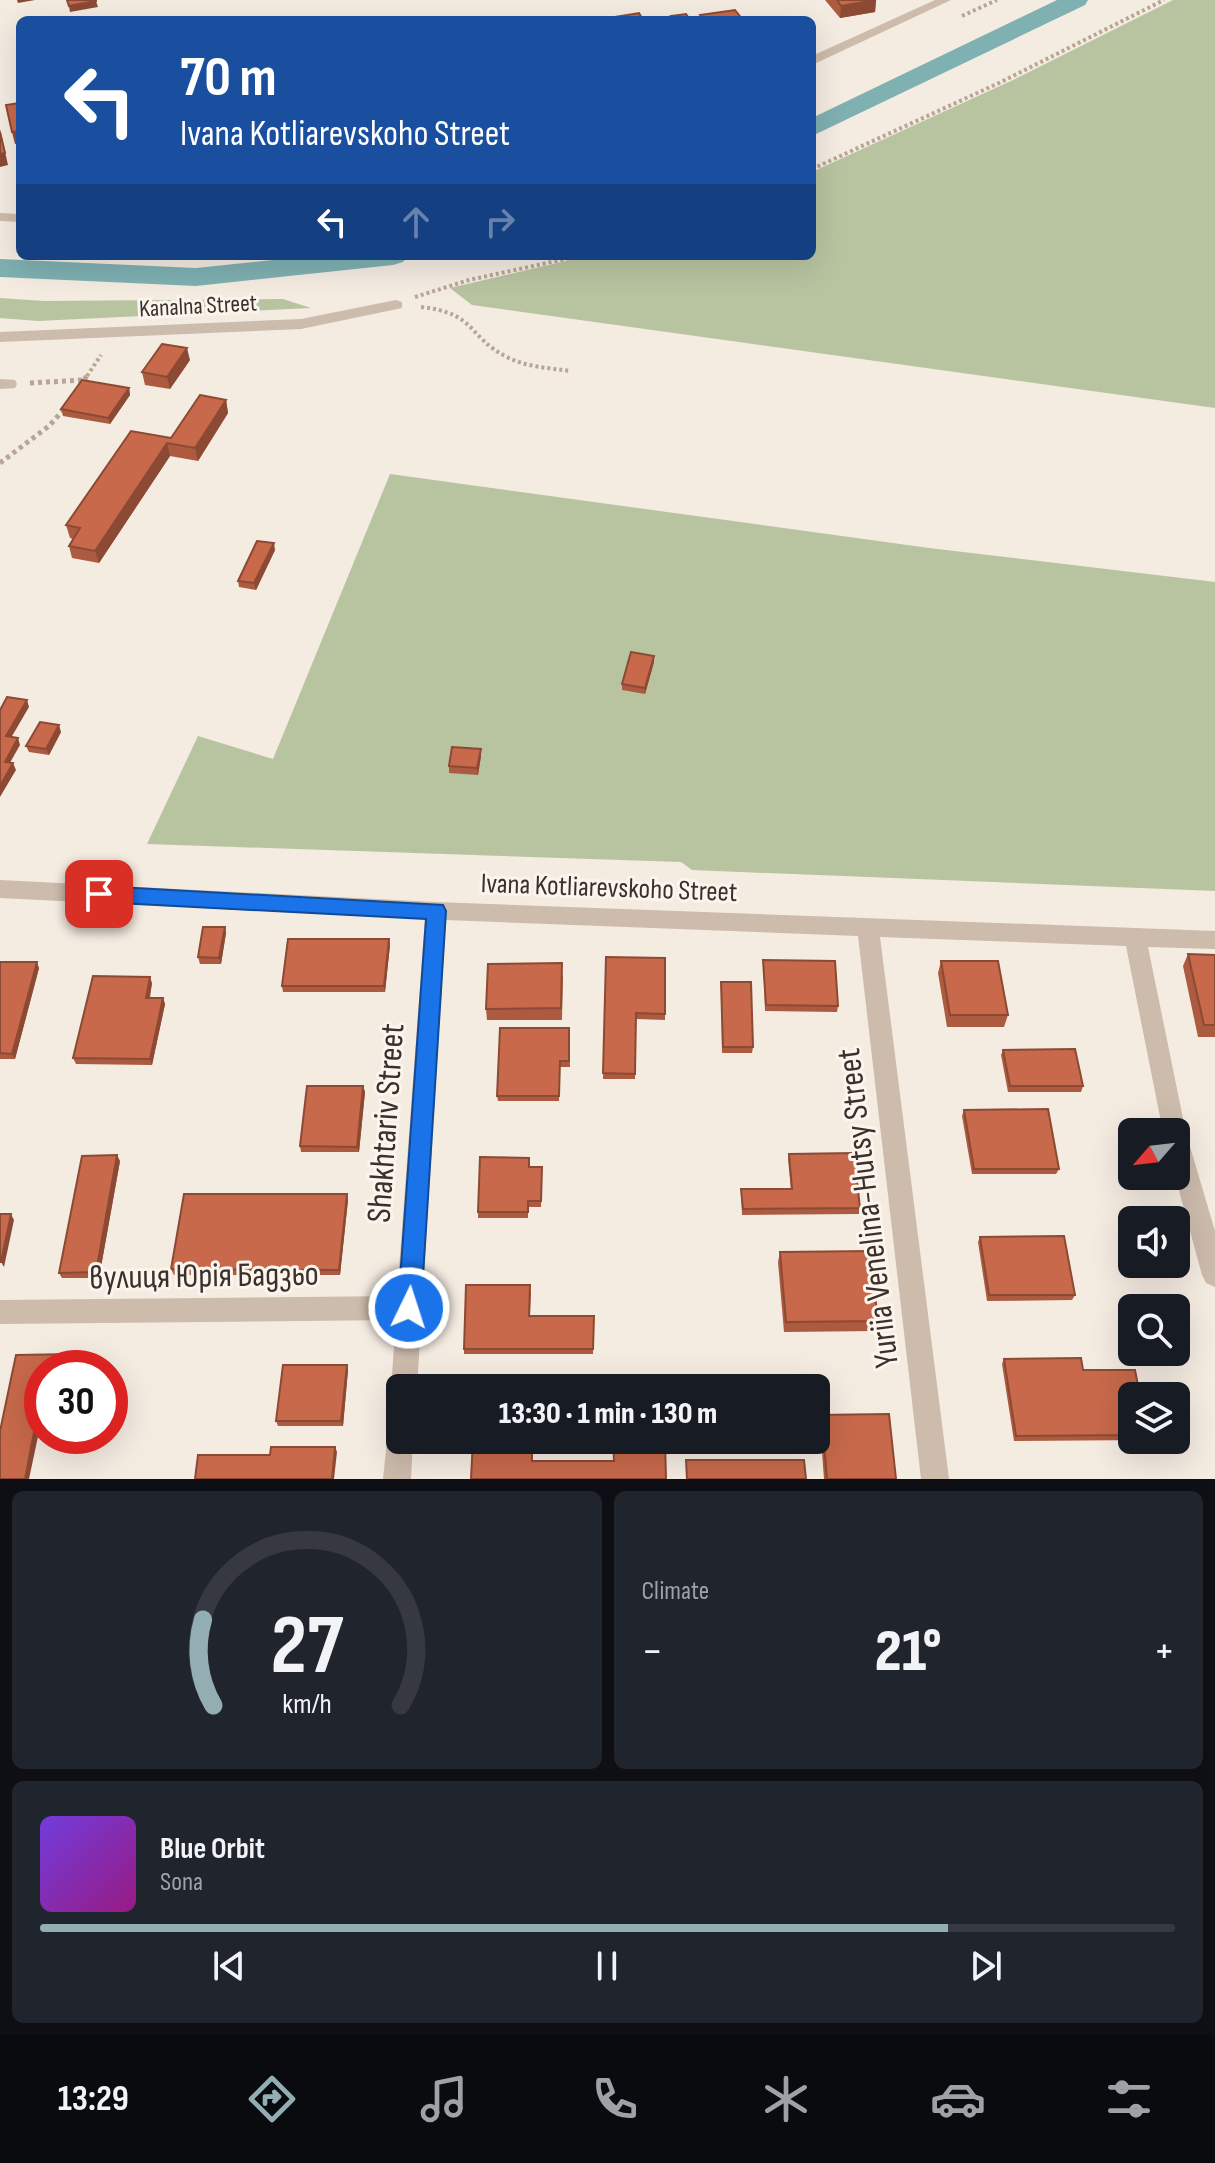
<!DOCTYPE html>
<meta charset="utf-8">
<style>
:root{--surface:#171b24;--page:#20242c;--text:#f1f3f6;--muted:#9ea1a6;--line:#363941;--accent:#92aeb2}
body{margin:0;font-family:"Sofia Sans Condensed",sans-serif;background:var(--page);color:var(--text);height:100vh;display:flex;flex-direction:column;font-size:30px;white-space:nowrap}
*{box-sizing:border-box;margin:0}
p{font-size:26px;color:var(--muted)}
.icon{flex:none;width:44px;height:44px;fill:none;stroke:currentColor;stroke-width:2;stroke-linecap:round;stroke-linejoin:round}
.map{position:relative;height:1479px;overflow:hidden}
.panel{display:flex;flex-direction:column;gap:12px;padding:12px;background:#0d0f14;flex:1}
.panel>*{flex:none}
.banner{position:absolute;left:16px;top:16px;width:800px;height:244px;border-radius:12px;box-shadow:0 8px 32px #0002;background:#1a4fa0;color:#fff;overflow:hidden}
.needle{width:52px;rotate:242deg}
.fabs{position:absolute;left:1118px;top:1118px;display:grid;gap:16px}
.fabs a{display:grid;place-items:center;width:72px;height:72px;border-radius:12px;background:var(--surface);box-shadow:0 8px 32px #0002;font-size:40px}
.speed{position:absolute;left:24px;top:1350px;display:flex;gap:16px;font-size:40px;font-weight:700;text-align:center}
.speed>*{display:grid;place-content:center;width:104px;height:104px;border-radius:50%;background:var(--surface);box-shadow:0 8px 32px #0002;line-height:1}
.speed .limit{border:12px solid #d22;background:#fff;color:#111}
.pin{position:absolute;display:grid;place-items:center;width:68px;height:68px;color:#fff;margin:-34px;border-radius:16px;box-shadow:0 4px 12px #0006}
.me{position:absolute;width:88px;margin:-44px;rotate:4deg;stroke-linejoin:round;filter:drop-shadow(0 0 6px #0008)}
.turn{display:flex;align-items:center;gap:28px;height:168px;padding:0 32px;font-size:36px}
.turn .icon{width:104px;height:104px;stroke-width:2.5}
.turn b{display:block;font-size:56px;line-height:68px}
.lanes{display:flex;align-items:center;height:76px;padding:0 32px;background:#0003;justify-content:center;gap:40px;direction:ltr}
.lanes .off{opacity:.35}
.big{font-size:60px;font-weight:800;line-height:1.1}
.panel .widget{flex:1;display:flex;flex-direction:column;justify-content:center;gap:12px;min-width:0;padding:0 28px;border-radius:12px;background:var(--page)}
.panel .dial{align-items:center;gap:0}
.dial svg{height:208px;overflow:visible;fill:none;stroke:var(--line);stroke-width:7;stroke-linecap:round;text-anchor:middle}
.dial text{fill:var(--text);stroke:none}
.song{display:flex;align-items:center;gap:24px}
.cover{width:96px;height:96px;border-radius:12px;background:linear-gradient(135deg,hsl(260 70% 55%),hsl(310 70% 35%))}
.played{height:8px;border-radius:4px;background:linear-gradient(90deg,var(--accent) 80%,var(--line) 80%)}
.keys{display:flex;justify-content:space-around;direction:ltr}
.heat{display:flex;justify-content:space-between;align-items:center;font-size:44px;direction:ltr}
.panel .tiles{flex:1;display:grid;gap:12px;grid-template-columns:1fr 1fr}
.widget:last-child{grid-column:span 2}
.trip{position:absolute;left:386px;top:1374px;width:444px;height:80px;border-radius:12px;background:var(--surface);box-shadow:0 8px 32px #0002;font-weight:800;line-height:80px;text-align:center}
.menu{display:flex;height:128px;justify-content:space-around;align-items:center;background:#090b0e;color:var(--muted)}
.menu .icon{width:56px;height:56px}
.menu .selected{color:var(--accent)}
.menu b{font-size:36px;color:var(--text)}
.map>svg:first-child{display:block}
</style>
<div class="map">
<svg width="1215" height="1479" viewBox="0 0 1215 1479">
<rect width="100%" height="100%" fill="#f4ebe1"/>
<path fill="#b8c4a0" d="M1173 0H1215V408L472 305 450 288 587 256H812V172L1013 80Z
M0 298 44 301 283 299 311 308 38 321 0 318Z
M390 474 929 548 1215 582V891L692 870 681 862 147 844 198 736 273 759Z"/>
<g fill="none" stroke-linecap="round" stroke-linejoin="round">
<path fill="#7fb0b2" fill-rule="evenodd" d="M1057 0H1088L1085 5 812 136V118Z
M311 256H408L403 262 393 265 196 286 0 277V259L196 268Z"/>
<path stroke="#b9a596" stroke-width="4" stroke-dasharray="3 3" stroke-linecap="butt" d="M962 16 997 0
M812 169 999 83 1164 0
M415 297 469 280 579 256
M421 307C477 313 467 337 507 357 526 367 549 368 570 371
M87 376 101 355"/>
<path stroke="#b9a596" stroke-width="5" stroke-dasharray="4 4" stroke-linecap="butt" d="M30 383 83 380
M80 386 88 374
M0 463 49 426 65 408"/>
<path fill="#cdbbac" fill-rule="evenodd" d="M0 379 15 380 17 384 15 388 0 389Z"/>
<path fill="#cdbbac" fill-rule="evenodd" d="M935 0H951L812 65V56Z
M0 213 20 214V222L0 221Z
M396 300 402 302V308L301 329 0 342V332L301 319Z
M0 880 436 902 1215 931V949L1148 947 1186 1133 1215 1231V1287L1206 1283 1202 1275 1175 1176 1176 1132H1163L1126 946 880 937 949 1479H921L858 936 446 920 417 1388H400V1399L395 1397 391 1388 396 1320 0 1324V1300L397 1296 425 919 0 898Z
M400 1427V1440H413L411 1479H383L387 1440 391 1431Z"/>
</g>
<path fill="#ac5a40" d="M825 0H876L875 12 840 18Z
M190 360 170 389 145 385 142 372Z
M129 388 130 395 110 424 63 416 61 409Z
M226 400 228 413 198 461 170 456 99 563 72 558 69 546 73 539 70 538 66 525 171 438Z
M275 550 256 590 239 587 238 581Z
M654 662 645 694 622 690V684Z
M61 732 49 755 29 752 26 746Z
M481 749V756L478 775 449 773V766Z
M225 927 226 933 221 964H200L198 957Z
M389 939 390 945 385 992H283L282 986Z
M1188 954 1215 955V1037H1198L1183 966Z
M606 957 665 958V1020L636 1019 635 1079H603Z
M763 960 838 1006 837 1012 765 1011Z
M941 961 1008 1015 1004 1027H947L938 973Z
M0 962 39 968 15 1059H0Z
M563 975 562 1020H487L486 1009Z
M721 982 753 1047 752 1053H722Z
M152 983 150 998H163L165 1004 152 1065 76 1064 73 1058Z
M569 1028 570 1067H560L559 1101H498L497 1096Z
M1003 1050 1083 1086 1081 1092H1008L1001 1055Z
M363 1086 365 1092 359 1152H301L300 1146Z
M964 1110 1059 1169 1056 1174H972L962 1116Z
M789 1154 860 1208 859 1214 742 1215 741 1189H791L788 1159Z
M120 1161 99 1278H62L59 1273Z
M529 1167 542 1173 541 1207H528V1218H478V1212Z
M347 1194 348 1200 340 1275H174L171 1269Z
M980 1237 1075 1295 1072 1300 987 1301 978 1242Z
M780 1252 878 1321 875 1331 784 1332 778 1262Z
M531 1290 530 1316H594L593 1354H464V1349Z
M1004 1359 1083 1370 1132 1396V1440H1146L1014 1441 1002 1364Z
M347 1365 348 1370 343 1426H278L276 1421Z
M811 1440H816L896 1479H824L822 1452 812 1453Z"/>
<path fill="#8c4a34" d="M17 0H35L18 3Z
M876 0 875 12 840 18 841 6Z
M96 1 98 7 70 12 69 6Z
M0 129 8 165 0 167Z
M20 131V143L15 144 12 132Z
M187 348 190 360 170 389 167 377Z
M129 388 130 395 110 424 108 418Z
M226 400 228 413 198 461 195 448Z
M167 443 170 456 99 563 95 551Z
M274 543 275 550 256 590 254 583Z
M654 656V662L645 694V688Z
M27 700 29 707 8 743 6 736Z
M59 725 61 732 49 755 46 749Z
M18 738 20 745 7 768 5 762Z
M481 749V756L478 775 477 768Z
M13 763 16 770 0 797V786Z
M225 927 226 933 221 964 219 958Z
M389 939 390 945 385 992 384 986Z
M37 962 39 968 15 1059 12 1054Z
M150 977 152 983 148 1004 146 998Z
M163 998 165 1004 152 1065 150 1059Z
M363 1086 365 1092 359 1152 357 1147Z
M117 1155 120 1161 99 1278 96 1272Z
M347 1194 348 1200 340 1275 339 1270Z
M11 1214 14 1220 4 1267 1 1262Z
M75 1354 78 1359 77 1368H73Z
M347 1365 348 1370 343 1426 341 1421Z
M36 1422 40 1427 29 1479H25Z
M335 1447 337 1452 334 1479H332Z"/>
<path fill="#c8694b" stroke="#8c4a34" stroke-width="2" d="M67 0H96V1L69 6Z
M837 0H876L841 6Z
M735 10 743 20H703L700 15Z
M639 13 643 20H611L609 18Z
M686 14 690 20H674L671 16Z
M20 103V131L12 132 6 105Z
M0 132 5 153 0 154Z
M162 344 187 348 167 377 142 372Z
M82 380 129 388 108 418 61 409Z
M200 395 226 400 195 448 167 443 95 551 69 546 80 528 66 525 131 431 171 438Z
M257 541 274 543 254 583 238 581Z
M631 652 654 656 645 688 622 684Z
M7 697 27 700 6 736 18 738 5 762 13 763 0 786V710Z
M40 722 59 725 46 749 26 746Z
M452 747 481 749 477 768 449 766Z
M203 927H225L219 958 198 957Z
M288 939H389L384 986H282Z
M1188 954 1215 955V1025H1204Z
M606 957 665 958V1014L636 1013 635 1074 603 1073Z
M763 960 835 961 838 1006 766 1005Z
M941 961H998L1008 1015H950Z
M0 962H37L12 1054 0 1053Z
M562 963 561 1008 486 1009 488 964Z
M93 976 150 977 146 998H163L150 1059 73 1058Z
M721 982H751L753 1047H723Z
M500 1028H569V1061H560L559 1096H497Z
M1075 1049 1083 1086H1010L1003 1050Z
M307 1086H363L357 1147 300 1146Z
M1048 1109 1059 1169H974L964 1110Z
M854 1153 860 1208 743 1209 741 1189H792L789 1154Z
M117 1155 96 1272 59 1273 82 1156Z
M480 1157 529 1158V1167H542L541 1201H528V1212H478Z
M184 1194H347L339 1270 171 1269Z
M0 1214H11L1 1262H0Z
M1064 1236 1075 1295H989L980 1237Z
M870 1251 878 1321 786 1322 780 1252Z
M466 1285H530L529 1316H594L593 1349H464Z
M75 1354 73 1368H42V1422H36L25 1479H0V1431L16 1355Z
M1081 1358 1083 1370H1135L1140 1396H1132V1435L1016 1436 1004 1359Z
M283 1365H347L341 1421H276Z
M889 1414 896 1479H827L824 1443 814 1444V1440H816V1415Z
M473 1440H532V1461H614L613 1440H665L666 1479H471Z
M271 1447H335L332 1479H195L198 1455H270Z
M686 1460H804L806 1479H687Z"/>
<path fill="#1a73e8" stroke="#114b97" stroke-width="2" d="M99 886 443 905 446 911 421 1308 417 1316 409 1319 401 1316 398 1308 426 919 99 902 92 900 89 894 92 889Z"/>
<g text-anchor="middle" dominant-baseline="central" stroke-width="6" stroke-linejoin="round" paint-order="stroke">
<g font-size="24" fill="#3b302b" stroke="#fbf5ee">
<text transform="translate(198 306) rotate(-3)">Kanalna Street</text>
</g>
<g font-size="28" fill="#3b302b" stroke="#fbf5ee">
<text transform="translate(609 888) rotate(2)">Ivana Kotliarevskoho Street</text>
</g>
<g font-size="34" fill="#3b302b" stroke="#fbf5ee">
<text transform="translate(386 1123) rotate(-86)">Shakhtariv Street</text>
<text transform="translate(868 1208) rotate(-97)">Yuriia Venelina-Hutsy Street</text>
<text transform="translate(204 1276) rotate(-1)">вулиця Юрія Бадзьо</text>
</g>
</g>
</svg>
<div class="fabs">
<a><svg class="needle" viewBox="-14 -14 28 28"><path d="M0-13l5 13h-10z" fill="#e53935"/><path d="M0 13l5-13h-10z" fill="#9ea1a6"/></svg></a>
<a><svg class="icon" aria-label="sound" viewBox="0 0 24 24"><path d="M4 9h4l5-4v14l-5-4H4zM17 9q2 3 0 6"/></svg></a>
<a><svg class="icon" aria-label="search" viewBox="0 0 24 24"><circle cx="10" cy="10" r="6"/><path d="M15 15l6 6"/></svg></a>
<a><svg class="icon" aria-label="layers" viewBox="0 0 24 24"><path d="M12 4l9 5-9 5-9-5zM3 14l9 5 9-5"/></svg></a>
</div>
<div class="speed"><div class="limit">30</div></div>
<div class="pin" style="left:99px;top:894px;background:#d93025"><svg class="icon" aria-label="arrive" viewBox="0 0 24 24"><path d="M6 21V4h12l-3 4 3 4H6"/></svg></div>
<svg class="me" style="left:409px;top:1308px" viewBox="-20 -20 40 40"><circle r="17" fill="#1a73e8" stroke="#fff" stroke-width="3"/><path d="M0-11L8 9 0 5-8 9z" fill="#fff"/></svg>
<div class="trip">13:30 · 1 min · 130 m</div>
<div class="banner">
<div class="turn"><svg class="icon" aria-label="left" viewBox="0 0 24 24"><path d="M17 20v-9H6M10 6l-5 5 5 5"/></svg><div><b>70 m</b>Ivana Kotliarevskoho Street</div></div>
<div class="lanes"><svg class="icon" aria-label="left" viewBox="0 0 24 24"><path d="M17 20v-9H6M10 6l-5 5 5 5"/></svg><svg class="icon off" aria-label="ahead" viewBox="0 0 24 24"><path d="M12 20V5M6 11l6-6 6 6"/></svg><svg class="icon off" aria-label="right" viewBox="0 0 24 24"><path d="M7 20v-9h11M14 6l5 5-5 5"/></svg></div>
</div>
</div>
<section class="panel">
<div class="tiles">
<div class="widget dial"><svg viewBox="0 0 100 80">
<path d="M14 69A42 42 0 1 1 86 69"/>
<path d="M14 69A42 42 0 0 1 10 36" stroke="#92aeb2"/>
<text x="50" y="56" font-size="32" font-weight="700">27</text>
<text x="50" y="72" font-size="11">km/h</text>
</svg></div>
<div class="widget"><p>Climate</p>
<div class="heat"><a>−</a><b class="big">21°</b><a>+</a></div>
</div>
<div class="widget">
<div class="song"><i class="cover"></i><div><b>Blue Orbit</b><p>Sona</p></div></div>
<div class="played"></div>
<div class="keys"><svg class="icon" aria-label="previous" viewBox="0 0 24 24"><path d="M18 5L8 12l10 7zM5 5v14"/></svg><svg class="icon" aria-label="pause" viewBox="0 0 24 24"><path d="M8 5v14M16 5v14"/></svg><svg class="icon" aria-label="next" viewBox="0 0 24 24"><path d="M6 5l10 7-10 7zM19 5v14"/></svg></div>
</div>
</div>
</section>
<nav class="menu">
<b>13:29</b>
<svg class="icon selected" aria-label="directions" viewBox="0 0 24 24"><path d="M12 3l9 9-9 9-9-9zM9 14v-3h6M13 9l2 2-2 2"/></svg>
<svg class="icon" aria-label="music" viewBox="0 0 24 24"><path d="M9 18V5l10-2v13"/><circle cx="6" cy="18" r="3"/><circle cx="16" cy="16" r="3"/></svg>
<svg class="icon" aria-label="phone" viewBox="0 0 24 24"><path d="M5 4h4l2 5-3 2q2 4 5 5l2-3 5 2v4C11 20 4 13 5 4z"/></svg>
<svg class="icon" aria-label="climate" viewBox="0 0 24 24"><path d="M12 3v18M4 7l16 10M4 17L20 7"/></svg>
<svg class="icon" aria-label="car" viewBox="0 0 24 24"><path d="M5 17H2v-5l4-1 3-4h7l3 4 3 1v5h-3M9 17h6M6 11h13"/><circle cx="7" cy="17" r="2"/><circle cx="17" cy="17" r="2"/></svg>
<svg class="icon" aria-label="filters" viewBox="0 0 24 24"><path d="M4 7h16M4 17h16"/><circle cx="9" cy="7" r="2"/><circle cx="15" cy="17" r="2"/></svg>
</nav>
